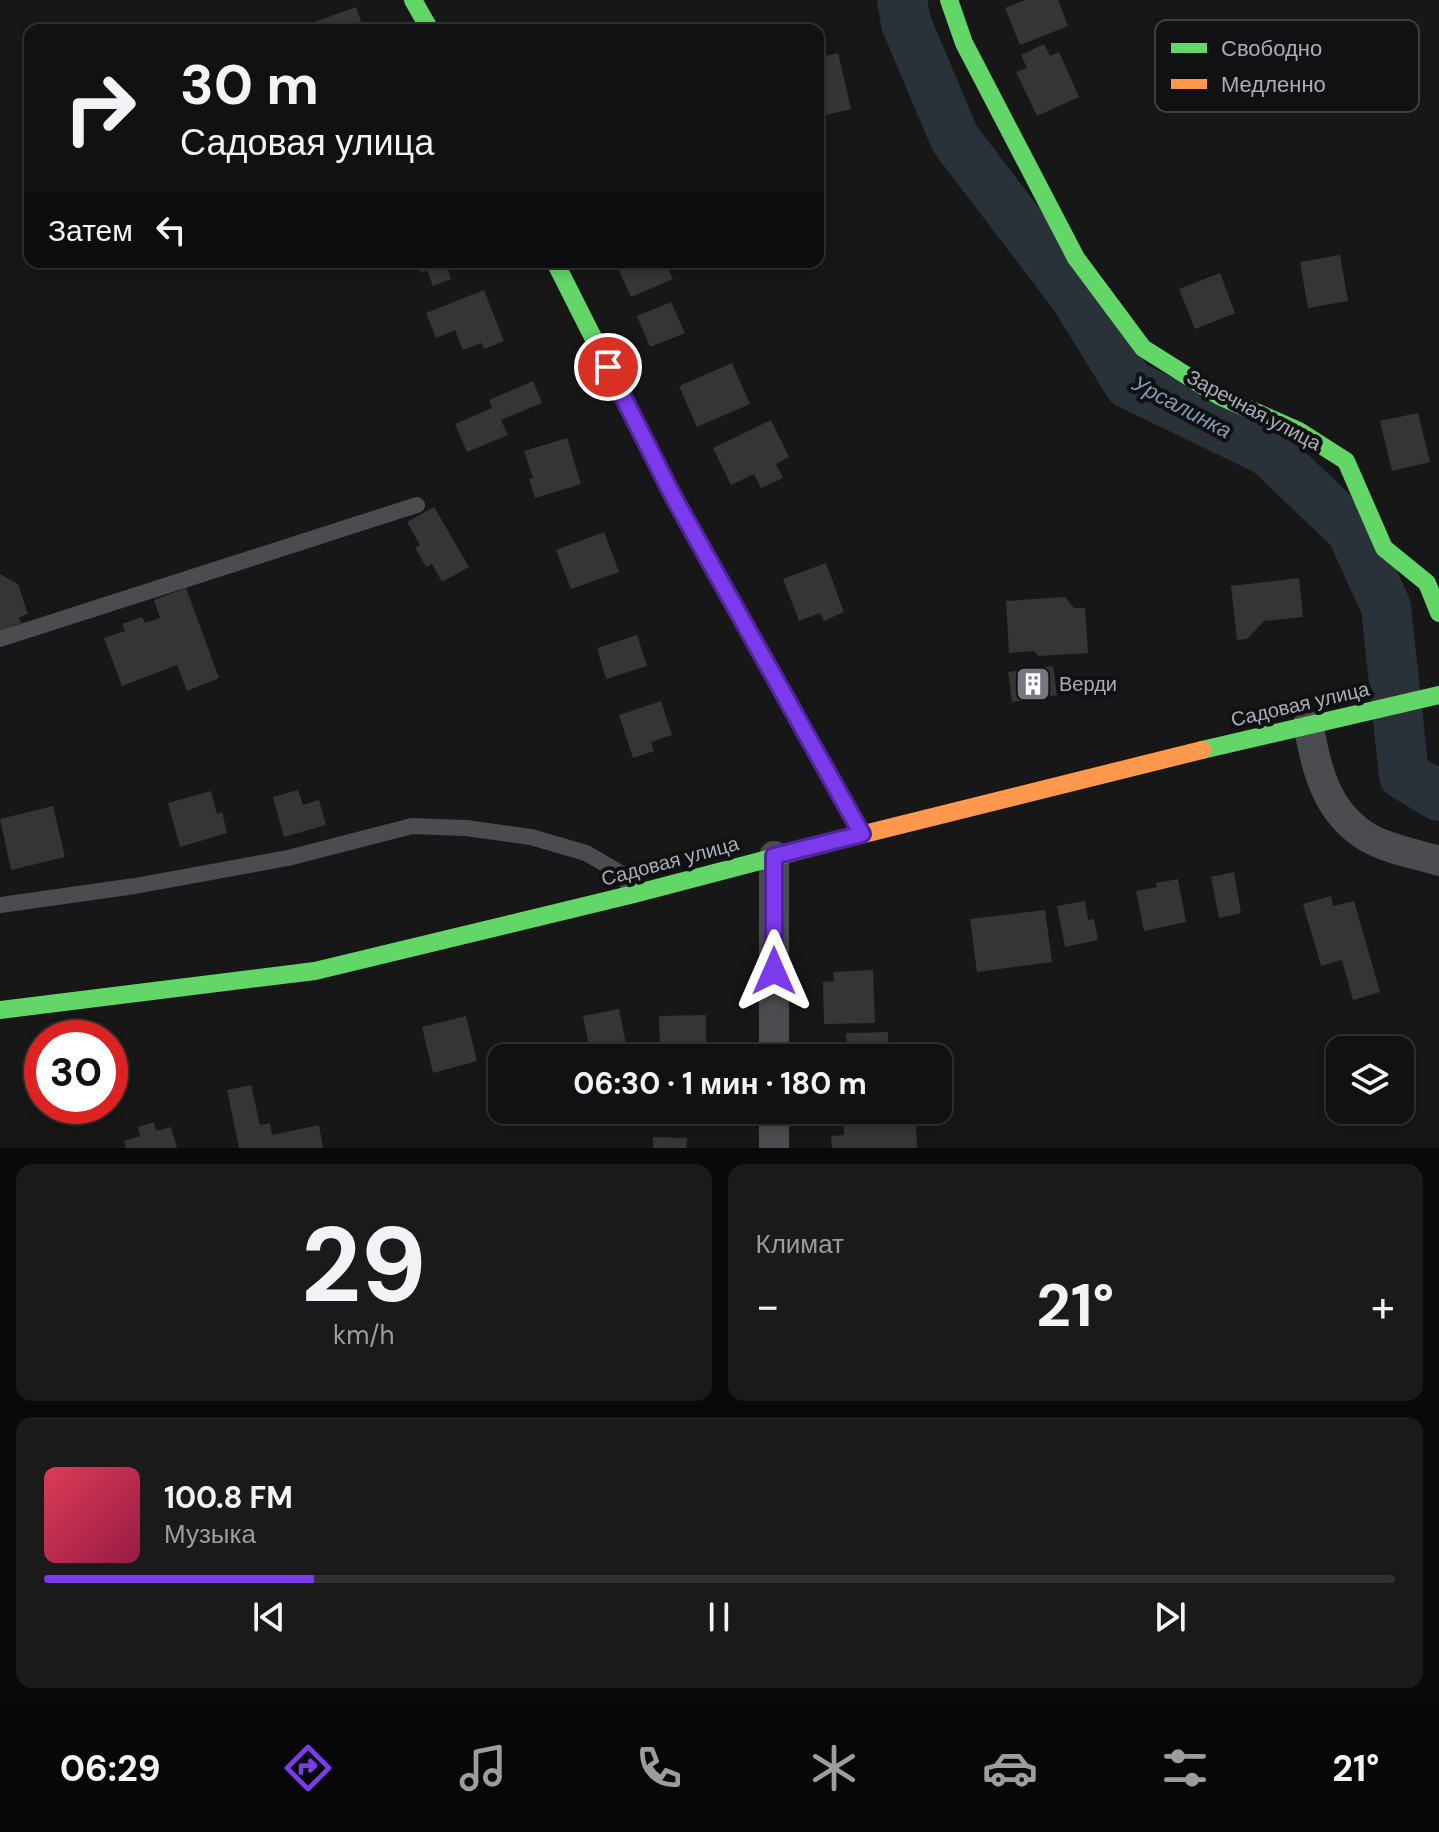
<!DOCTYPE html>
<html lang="ru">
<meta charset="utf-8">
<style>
:root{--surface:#111;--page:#1a1a1a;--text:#f1f3f6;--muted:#9c9d9f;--line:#303131;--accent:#7c3aed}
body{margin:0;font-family:"DM Sans",sans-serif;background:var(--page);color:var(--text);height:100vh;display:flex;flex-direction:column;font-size:30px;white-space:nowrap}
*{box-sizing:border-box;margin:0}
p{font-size:26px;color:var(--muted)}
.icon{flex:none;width:44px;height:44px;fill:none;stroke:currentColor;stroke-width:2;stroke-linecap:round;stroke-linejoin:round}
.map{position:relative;height:1148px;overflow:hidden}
.side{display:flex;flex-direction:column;gap:16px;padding:16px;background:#090909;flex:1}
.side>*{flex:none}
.guide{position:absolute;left:24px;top:24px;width:800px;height:244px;border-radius:16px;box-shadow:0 4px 12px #0003,0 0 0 2px var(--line);background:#111;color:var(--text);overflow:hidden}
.buttons{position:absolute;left:1326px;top:1036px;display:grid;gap:16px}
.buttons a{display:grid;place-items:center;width:88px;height:88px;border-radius:16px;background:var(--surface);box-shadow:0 4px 12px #0003,0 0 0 2px var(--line);font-size:40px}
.speed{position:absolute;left:24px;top:1020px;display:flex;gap:16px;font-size:40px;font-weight:700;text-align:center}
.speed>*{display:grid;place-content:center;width:104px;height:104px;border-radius:50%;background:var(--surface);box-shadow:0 4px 12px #0003,0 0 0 2px var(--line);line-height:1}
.speed .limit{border:12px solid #d22;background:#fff;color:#111}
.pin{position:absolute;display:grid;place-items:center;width:68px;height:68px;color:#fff;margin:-34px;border:4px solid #fff;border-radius:50%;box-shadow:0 2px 8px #0007}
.me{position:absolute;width:88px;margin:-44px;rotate:0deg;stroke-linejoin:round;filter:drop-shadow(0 0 6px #0008)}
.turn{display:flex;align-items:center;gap:28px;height:168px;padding:0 24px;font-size:36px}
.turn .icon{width:104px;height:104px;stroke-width:2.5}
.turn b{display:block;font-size:56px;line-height:68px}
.then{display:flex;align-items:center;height:76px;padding:0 24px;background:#0003;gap:16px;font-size:30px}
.big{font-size:60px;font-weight:700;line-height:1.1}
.side .tile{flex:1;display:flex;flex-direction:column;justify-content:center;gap:12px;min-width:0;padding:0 28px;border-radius:16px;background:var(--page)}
.side .dial{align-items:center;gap:0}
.dial b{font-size:104px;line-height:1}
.song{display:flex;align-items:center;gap:24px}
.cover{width:96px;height:96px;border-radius:12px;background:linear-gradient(135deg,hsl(350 70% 55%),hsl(340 70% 35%))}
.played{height:8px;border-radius:4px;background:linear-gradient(90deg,var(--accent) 20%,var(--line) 20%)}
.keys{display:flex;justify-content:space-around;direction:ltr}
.heat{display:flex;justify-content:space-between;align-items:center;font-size:44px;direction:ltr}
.side .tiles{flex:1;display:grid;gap:16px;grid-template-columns:1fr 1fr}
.tile:last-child{grid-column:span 2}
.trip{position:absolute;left:488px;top:1044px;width:464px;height:80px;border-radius:16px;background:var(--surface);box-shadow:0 4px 12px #0003,0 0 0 2px var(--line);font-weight:700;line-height:80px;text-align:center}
.menu{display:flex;height:128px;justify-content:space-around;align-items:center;background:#070707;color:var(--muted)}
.menu .icon{width:56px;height:56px}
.menu .selected{color:var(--accent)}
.menu b{font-size:36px;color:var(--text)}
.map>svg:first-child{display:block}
</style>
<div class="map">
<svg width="1439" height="1148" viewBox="0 0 1439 1148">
<rect width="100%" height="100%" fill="#171717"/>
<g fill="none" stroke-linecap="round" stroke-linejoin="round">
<path stroke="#2a3239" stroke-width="50" d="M902 0 906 23 955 139 1074 295 1129 384 1268 451 1351 530 1386 607 1404 775 1439 796"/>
</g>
<path fill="#353536" d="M1025 0H1058L1068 26 1020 45 1005 8Z
M356 7 364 30H308L306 25Z
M1044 44 1050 56 1059 52 1079 97 1037 116 1016 72 1027 68 1021 55Z
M838 53 851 109 818 117V58Z
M1340 255 1348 301 1308 308 1300 262Z
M417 262H445L451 279 433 286 427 270 421 273Z
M615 262H665L673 279 631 297Z
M1220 273 1235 313 1195 329 1179 289Z
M484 290 504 341 484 349 482 343 463 350 455 330 436 338 426 313Z
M671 302 685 333 650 347 637 316Z
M732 363 750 404 697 427 679 386Z
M533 381 542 403 501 420 508 435 467 452 455 424 492 408 489 400Z
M1418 413 1430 462 1392 471 1380 421Z
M771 420 789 457 776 464 783 478 761 488 754 474 731 485 713 448Z
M567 438 581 484 535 498 529 479 533 478 524 451Z
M434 507 469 567 442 582 432 564 426 567 415 548 420 545 407 522Z
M604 532 619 572 571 589 556 550Z
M826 563 844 612 824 621 820 613 799 621 783 579Z
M0 574 18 584 28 614 19 617 21 623 0 631Z
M1299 578 1303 617 1264 621 1247 639 1237 640 1231 586Z
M186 588 219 678 187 691 177 665 122 686 104 638 125 631 122 624 142 617 145 623 160 618 154 600Z
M1065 597 1074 608H1085L1088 653 1038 656 1034 651 1009 653 1006 601Z
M637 635 647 666 606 679 597 648Z
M1053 666 1057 695 1012 702 1008 672Z
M661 701 672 735 651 742 654 751 633 758 619 715Z
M298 790 303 805 319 800 326 825 284 837 273 797Z
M211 791 217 814 222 812 227 833 180 847 168 803Z
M53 806 65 857 11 870 0 819Z
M1234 872 1241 913 1219 918 1211 877Z
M1178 879 1186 922 1144 931 1136 891 1157 887 1156 883Z
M1331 896 1333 906 1354 901 1380 992 1353 1000 1342 960 1321 966 1303 904Z
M1085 901 1088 920 1094 919 1098 940 1065 947 1057 906Z
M1045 910 1052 962 977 972 970 919Z
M873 970 875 1023 824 1024 823 982 834 981 833 972Z
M619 1009 627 1049 591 1056 583 1016Z
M706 1015V1049L660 1050 659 1016Z
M466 1016 477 1061 433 1073 422 1027Z
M888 1032 889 1058H847L846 1033Z
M251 1085 260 1125 270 1123 272 1135 319 1125 323 1148H239L227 1090Z
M899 1110 916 1124 917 1148H832L831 1136 844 1135 843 1113Z
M154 1122 156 1131 171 1127 177 1148H126L124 1141 140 1136 138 1127Z
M653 1137 687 1138 686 1148H653Z"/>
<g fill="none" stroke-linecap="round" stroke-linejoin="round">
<path stroke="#4b4c50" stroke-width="16" d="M0 639 417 505
M0 905 135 886 288 858 412 826 466 828 531 837 586 853 622 874 632 891"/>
<path stroke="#4b4c50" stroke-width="30" d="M1308 724C1317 769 1325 811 1367 837 1387 849 1417 854 1439 861
M774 856V1058
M774 1110V1148"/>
<path stroke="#63d668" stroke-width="18" d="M413 0 430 30
M949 0 964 43 1076 258 1143 348 1219 396 1299 431 1346 461 1384 548 1427 583 1439 613
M555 262 674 498 862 834
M1202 750 1439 695
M0 1010 315 971 634 894 844 839"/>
<path stroke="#ff974d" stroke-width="18" d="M844 839 1202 750"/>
</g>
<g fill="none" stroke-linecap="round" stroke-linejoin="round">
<g stroke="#51269a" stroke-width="20">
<path id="route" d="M608 367 674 498 862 834 774 856V971"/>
</g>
<use href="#route" stroke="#7c3aed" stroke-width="14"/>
</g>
<defs>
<g id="building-square" transform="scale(1.8)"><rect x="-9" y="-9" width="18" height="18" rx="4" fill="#757880" stroke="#111113"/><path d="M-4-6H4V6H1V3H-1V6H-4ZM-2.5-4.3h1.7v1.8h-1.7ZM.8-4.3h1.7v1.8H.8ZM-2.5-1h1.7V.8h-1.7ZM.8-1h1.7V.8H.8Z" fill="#fff"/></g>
</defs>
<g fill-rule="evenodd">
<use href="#building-square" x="1033" y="684"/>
</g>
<g text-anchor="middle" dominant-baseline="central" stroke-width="8" stroke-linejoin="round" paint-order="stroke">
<g font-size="20" fill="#a8adb8" stroke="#111113">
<text transform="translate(1254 410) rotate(28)">Заречная улица</text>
<text transform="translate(1300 704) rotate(-13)">Садовая улица</text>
<text transform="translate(670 861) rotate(-15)">Садовая улица</text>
</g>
<g font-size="20" fill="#a8adb8" stroke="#111113" text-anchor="start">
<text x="1059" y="684">Верди</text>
</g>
<g font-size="22" font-style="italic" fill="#7f9bb3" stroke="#111113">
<text transform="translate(1182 407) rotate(28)">Урсалинка</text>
</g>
</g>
<rect x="1155" y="20" width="264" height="92" rx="12" fill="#111113" stroke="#3e4045" stroke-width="2"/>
<rect x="1171" y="43" width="36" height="10" fill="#63d668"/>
<rect x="1171" y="79" width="36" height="10" fill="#ff974d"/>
<g font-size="22" fill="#a8adb8">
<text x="1221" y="56">Свободно</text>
<text x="1221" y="92">Медленно</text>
</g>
</svg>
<div class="buttons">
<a><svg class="icon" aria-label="layers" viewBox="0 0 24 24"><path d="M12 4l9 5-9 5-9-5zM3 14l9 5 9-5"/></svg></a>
</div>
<div class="speed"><div class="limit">30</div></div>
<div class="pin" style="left:608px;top:367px;background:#d93025"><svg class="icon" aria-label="arrive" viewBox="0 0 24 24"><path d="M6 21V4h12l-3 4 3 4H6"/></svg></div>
<svg class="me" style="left:774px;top:971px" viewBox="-20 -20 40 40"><path d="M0-17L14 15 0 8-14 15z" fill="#7c3aed" stroke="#fff" stroke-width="4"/></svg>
<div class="trip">06:30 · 1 мин · 180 m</div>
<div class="guide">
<div class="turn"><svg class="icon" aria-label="right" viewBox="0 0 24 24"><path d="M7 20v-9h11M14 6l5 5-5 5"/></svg><div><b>30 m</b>Садовая улица</div></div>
<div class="then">Затем<svg class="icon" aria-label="left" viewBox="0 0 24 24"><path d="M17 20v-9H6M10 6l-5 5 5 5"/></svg></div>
</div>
</div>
<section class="side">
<div class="tiles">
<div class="tile dial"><b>29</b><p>km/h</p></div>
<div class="tile"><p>Климат</p>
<div class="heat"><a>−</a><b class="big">21°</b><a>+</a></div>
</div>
<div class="tile">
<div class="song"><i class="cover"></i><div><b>100.8 FM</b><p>Музыка</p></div></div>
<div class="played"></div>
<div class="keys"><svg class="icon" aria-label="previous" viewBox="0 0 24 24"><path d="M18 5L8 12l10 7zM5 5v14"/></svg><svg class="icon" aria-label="pause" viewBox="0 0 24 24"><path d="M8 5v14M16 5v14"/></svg><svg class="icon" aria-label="next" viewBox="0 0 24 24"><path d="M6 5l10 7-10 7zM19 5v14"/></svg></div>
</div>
</div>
</section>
<nav class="menu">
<b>06:29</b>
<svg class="icon selected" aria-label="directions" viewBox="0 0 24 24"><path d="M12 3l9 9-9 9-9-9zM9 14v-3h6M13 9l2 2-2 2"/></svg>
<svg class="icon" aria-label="music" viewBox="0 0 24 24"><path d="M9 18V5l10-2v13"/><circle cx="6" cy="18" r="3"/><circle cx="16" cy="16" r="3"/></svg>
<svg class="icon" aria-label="phone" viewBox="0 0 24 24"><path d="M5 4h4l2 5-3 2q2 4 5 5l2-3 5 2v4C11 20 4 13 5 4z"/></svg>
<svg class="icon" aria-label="climate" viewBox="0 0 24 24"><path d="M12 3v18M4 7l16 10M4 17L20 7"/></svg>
<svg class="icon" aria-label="car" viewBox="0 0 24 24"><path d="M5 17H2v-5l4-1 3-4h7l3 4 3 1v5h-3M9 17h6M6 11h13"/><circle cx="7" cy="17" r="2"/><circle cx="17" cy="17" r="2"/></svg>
<svg class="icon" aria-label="filters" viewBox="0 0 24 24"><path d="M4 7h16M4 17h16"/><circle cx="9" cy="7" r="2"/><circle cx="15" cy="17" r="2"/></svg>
<b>21°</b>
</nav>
